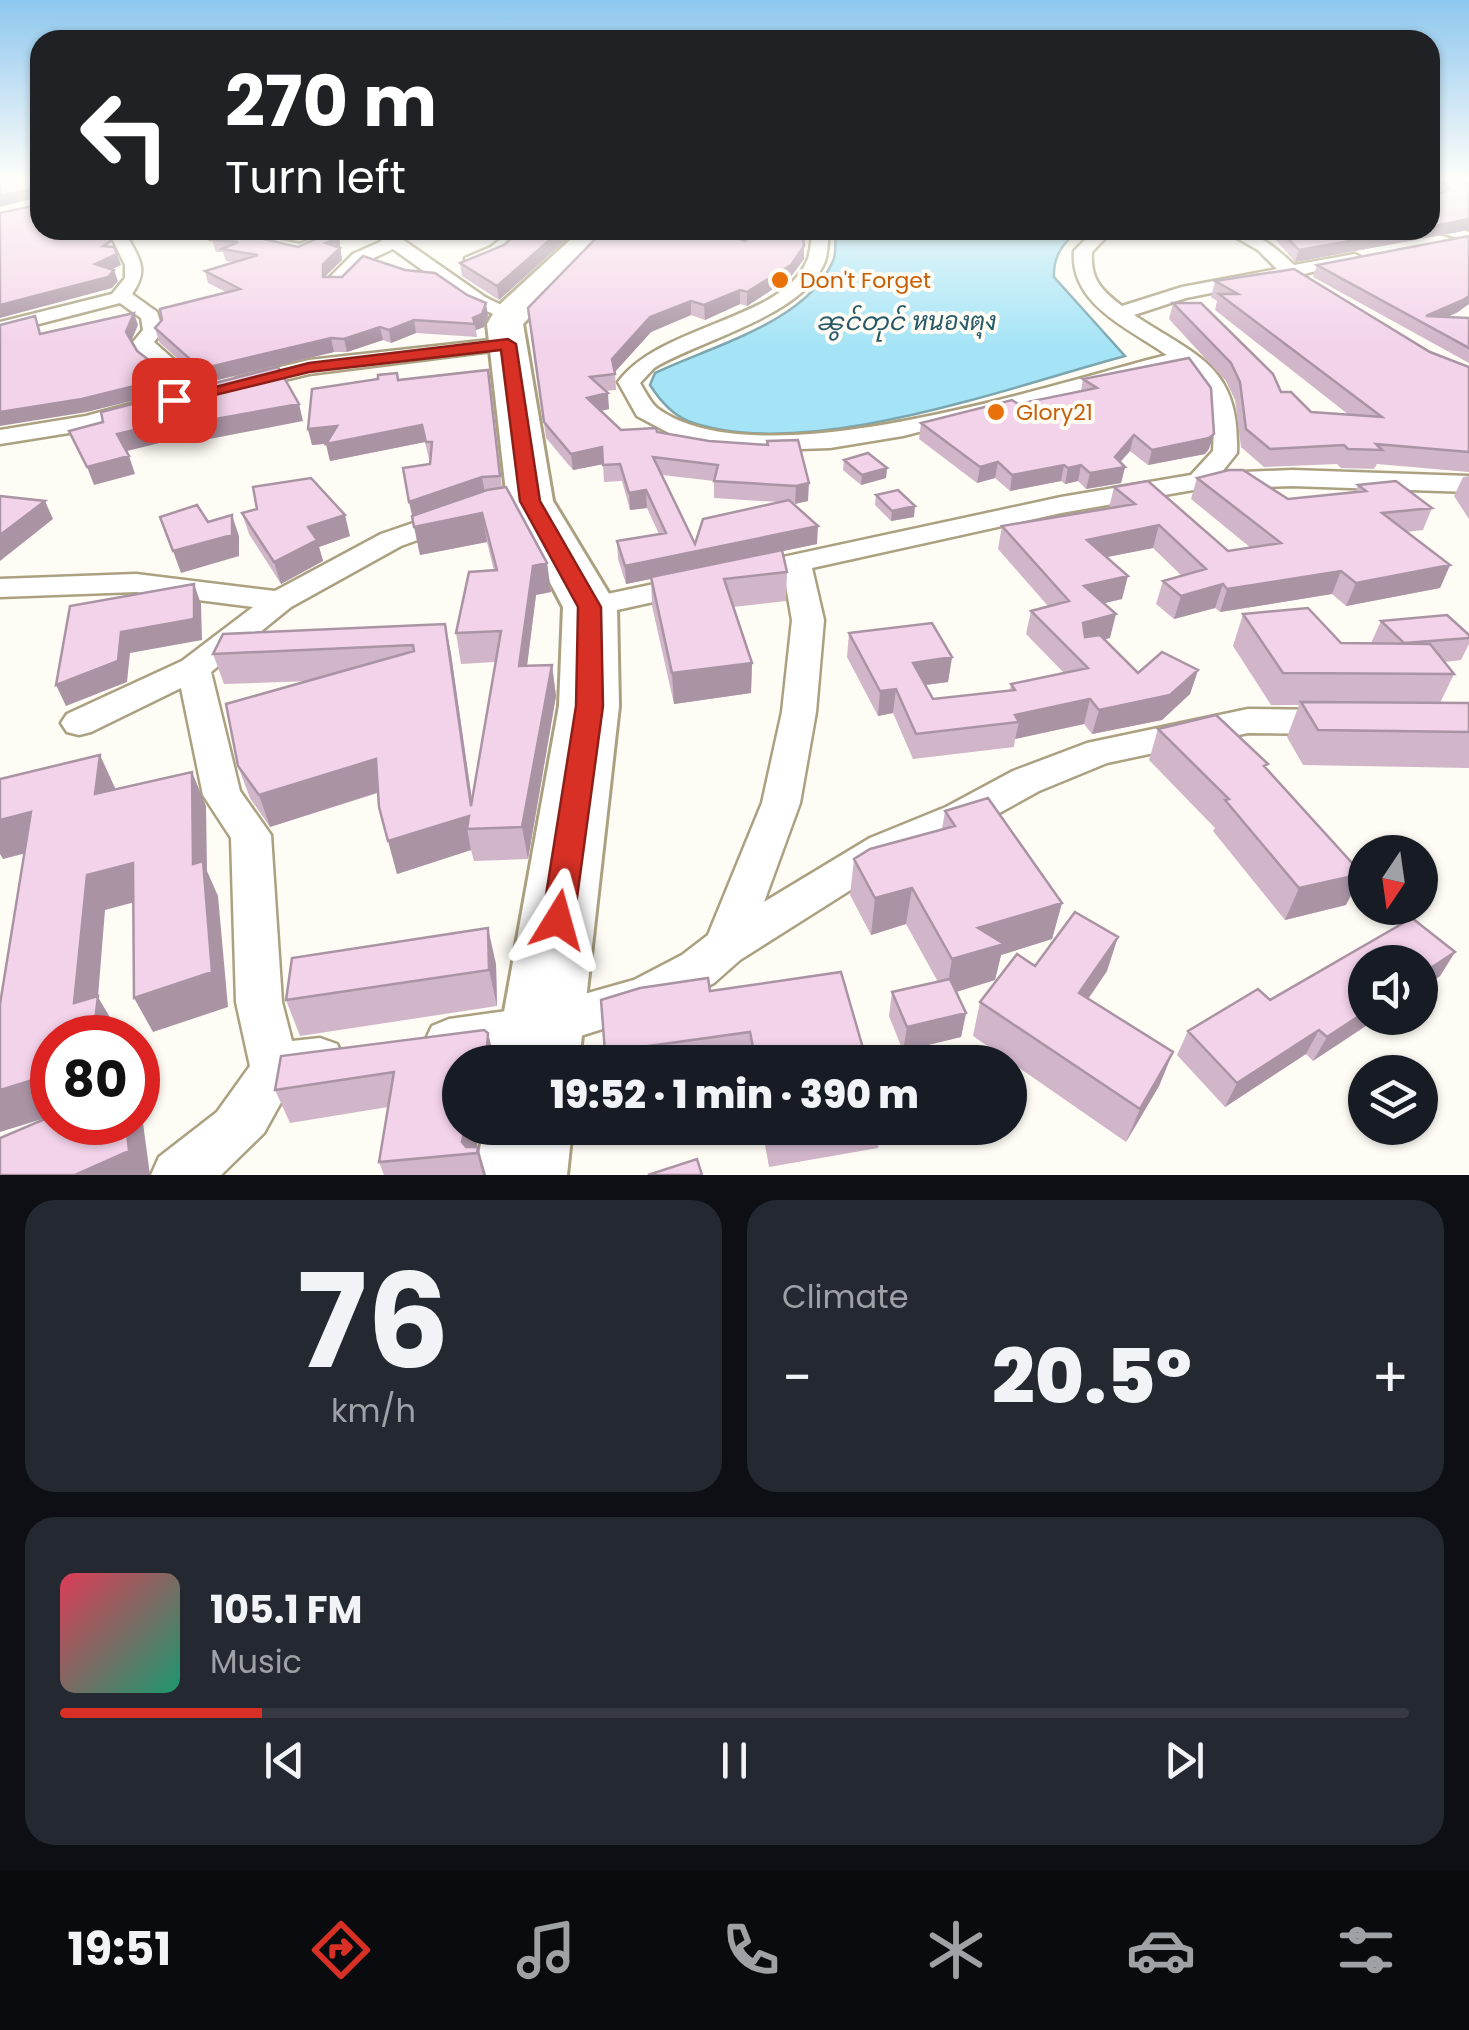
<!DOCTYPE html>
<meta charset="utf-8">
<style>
:root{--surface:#171b24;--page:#242831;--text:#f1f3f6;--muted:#9ea1a6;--line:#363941;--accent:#d93025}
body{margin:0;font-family:Poppins,"Noto Sans Myanmar",Sarabun,sans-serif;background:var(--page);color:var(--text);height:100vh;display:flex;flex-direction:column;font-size:38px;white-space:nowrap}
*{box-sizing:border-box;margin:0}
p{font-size:32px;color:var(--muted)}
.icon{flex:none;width:55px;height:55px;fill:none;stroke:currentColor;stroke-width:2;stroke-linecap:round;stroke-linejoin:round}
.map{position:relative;height:1175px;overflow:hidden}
.details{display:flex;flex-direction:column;gap:25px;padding:25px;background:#0d0f14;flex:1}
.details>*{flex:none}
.guide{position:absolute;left:30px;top:30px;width:1410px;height:210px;border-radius:30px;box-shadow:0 2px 8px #0004;background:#202124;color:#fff;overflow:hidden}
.needle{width:65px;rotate:193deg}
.tools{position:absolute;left:1348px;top:835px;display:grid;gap:20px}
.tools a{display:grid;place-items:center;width:90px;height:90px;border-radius:50%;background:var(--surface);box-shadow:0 2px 8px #0004;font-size:50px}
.speed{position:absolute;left:30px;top:1015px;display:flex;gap:20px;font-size:50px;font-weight:700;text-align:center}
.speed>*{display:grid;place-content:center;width:130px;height:130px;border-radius:50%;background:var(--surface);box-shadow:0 2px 8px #0004;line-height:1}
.speed .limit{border:15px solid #d22;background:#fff;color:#111}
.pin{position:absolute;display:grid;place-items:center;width:85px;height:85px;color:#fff;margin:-42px;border-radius:20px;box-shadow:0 5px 15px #0006}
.me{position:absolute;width:110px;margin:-55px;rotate:8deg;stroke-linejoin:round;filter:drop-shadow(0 0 8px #0008)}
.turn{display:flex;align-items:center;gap:35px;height:210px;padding:0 30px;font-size:45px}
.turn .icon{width:130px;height:130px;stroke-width:2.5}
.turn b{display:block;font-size:70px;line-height:85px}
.big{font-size:75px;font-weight:800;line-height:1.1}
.details .card{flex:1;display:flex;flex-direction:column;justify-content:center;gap:15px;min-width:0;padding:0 35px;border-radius:30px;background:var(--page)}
.details .dial{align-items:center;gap:0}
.dial b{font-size:130px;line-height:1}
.song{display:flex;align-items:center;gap:30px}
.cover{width:120px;height:120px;border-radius:15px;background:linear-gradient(135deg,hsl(350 70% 55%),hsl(160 70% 35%))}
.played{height:10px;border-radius:5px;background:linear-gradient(90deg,var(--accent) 15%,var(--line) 15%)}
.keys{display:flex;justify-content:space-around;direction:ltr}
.heat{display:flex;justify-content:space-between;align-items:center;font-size:55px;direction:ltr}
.details .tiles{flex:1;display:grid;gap:25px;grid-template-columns:1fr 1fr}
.card:last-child{grid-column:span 2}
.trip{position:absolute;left:442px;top:1045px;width:585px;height:100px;border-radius:50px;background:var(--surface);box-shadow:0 2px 8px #0004;font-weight:800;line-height:100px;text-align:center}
.tabs{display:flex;height:160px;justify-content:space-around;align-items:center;background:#090b0e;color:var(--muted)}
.tabs .icon{width:70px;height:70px}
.tabs .on{color:var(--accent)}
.tabs b{font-size:45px;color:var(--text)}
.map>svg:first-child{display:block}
</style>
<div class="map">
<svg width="1469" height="1175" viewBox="0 0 1469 1175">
<rect width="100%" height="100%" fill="#fefcf5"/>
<path fill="#a5e4f6" stroke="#7ba6af" stroke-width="2.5" d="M835 230H1079C1063 243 1053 256 1054 277L1125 356C1009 387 803 464 688 421 671 414 659 399 650 385L655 373C711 346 806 323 833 261 837 253 835 239 835 230Z"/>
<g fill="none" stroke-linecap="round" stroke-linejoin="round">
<g stroke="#aba181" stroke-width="5">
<path id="street" d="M1430 219 1469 232V241L1430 230Z
M117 230H133L128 238C141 261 148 271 132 294L157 312 163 331 154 342 207 389 210 394C200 405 175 416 160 412L156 407 183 392 144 360 133 342 143 330 141 318 120 303 0 334V322L112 294 125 278V265L112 238Z
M197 230H229L300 244 332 230H353L302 255Z
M370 230H389L485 297 519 314 509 320 471 305 393 249 365 262 342 287H328V279L353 254 382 241Z
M512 230H530C515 247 489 269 465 266V258L491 247Z
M813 230H829C828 239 828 252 825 261 804 316 702 339 654 368L640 383C645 391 650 402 657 408 758 483 1051 384 1167 355 1129 328 1070 305 1074 251L1095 230H1113L1092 252C1090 279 1101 290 1122 306L1182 287 1277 269 1258 250 1223 230C1255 230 1272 244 1294 265L1355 254 1364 259 1304 274 1310 282 1301 288 1286 278 1186 298 1134 315C1198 357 1240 366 1237 453L1221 473 1292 470 1469 476V492L1292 486 1199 489 1061 513 812 568 824 620 816 712 800 803 764 902 870 838 946 807 1013 771 1087 743 1248 709 1331 710 1343 713 1349 722 1343 731 1331 734 1248 733 1107 763 1039 791 974 827 898 860 740 960 714 983 660 1011 542 1048 449 1063 432 1056 425 1041 432 1026 449 1019 542 1006 634 980 682 955 708 935 762 803 782 712 792 620 784 574 747 582 737 579 732 573 737 567 1061 497 1191 475 1213 451C1215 410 1215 391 1181 364L903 436 830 448 736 451 673 435 637 416 618 382C661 324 781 321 807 261 811 252 811 239 813 230Z
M508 338 518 344 515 348 309 374 244 390 233 383 236 378 309 360Z
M141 401 153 408 149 413 88 430 0 444V430L86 416Z
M454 509 464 511 468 517 464 523 401 546 291 607 211 672 240 791 271 835 282 1002 292 1041 320 1038 337 1044 344 1060 337 1076 290 1086 264 1133 221 1175H151L159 1157 217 1112 250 1066 236 1002 231 838 203 795 181 688 91 732 79 735 67 732 61 723 67 714 182 661 253 607 136 592 0 597V579L136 574 275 591 381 534Z
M692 576 703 579 707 585 703 591 590 616 579 614 575 607 579 600Z"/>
</g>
<g stroke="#aba181" stroke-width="6">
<path id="highway" d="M581 230H612L523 324 553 501 617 607 619 706 579 1062H495L559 706 563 607 507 501 487 324 497 307Z
M484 1128H572L567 1175H475Z"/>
</g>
<use href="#street" fill="#fff" fill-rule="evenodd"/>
<use href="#highway" fill="#fff" fill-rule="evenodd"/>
</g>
<path fill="#d1b5c9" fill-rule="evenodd" d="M1430 181H1469V230L1295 262 1276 240 1244 230H1430Z
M251 230H300L302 239Z
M697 230H802L804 246V259L790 278 747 306 740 304 705 320 691 315 651 332 615 372 616 390 605 391 609 409 601 411 621 430 657 432 709 441 767 445 808 501 793 503 817 544 782 551 787 572 786 601 733 607 752 663 751 693 674 704 652 606 651 579 626 584 618 559 617 541 659 534 647 508 630 510 622 481 604 482 603 464 573 470 546 438 528 308 745 241 748 238 736 231ZM662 475 714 481V498L778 502 695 544Z
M212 240 298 247 340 240V248L342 260 325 277 488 316 484 327 476 330 477 337 416 333 391 343 383 340 347 352H334L205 383 159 342 155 328 226 292 208 283 205 271 234 262 226 261 223 252H216Z
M504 245 499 300 462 276 460 263Z
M1317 265 1458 312 1447 317 1469 318V363L1313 277Z
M1215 281 1430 352 1469 367V472L1377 464 1374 469 1341 468 1337 464 1264 467 1241 447 1235 400 1226 381 1169 319 1173 303 1281 392 1311 412 1349 415 1215 310 1217 301 1211 297Z
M488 370 502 488 547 563 551 592 536 595 527 666 552 665 556 696 528 859 474 861 471 850 397 874 378 793 270 827 250 798 238 766 310 681 224 684 213 654 445 624 451 654 472 799 495 662 461 664 456 633 494 571 487 542 420 555 403 468 430 464 431 459H429L425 442 330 461 326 444 312 445 308 429 399 380Z
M1083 379 1209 449 1205 454 1148 465 1130 451 1120 462 1125 467 1121 483 1086 489 1078 481 1065 484 1061 481 1010 491 995 478 977 483 919 439 921 423 1081 391Z
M844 460 887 468 886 478 861 485 843 470Z
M1469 476V519L1454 496 1463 477Z
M1197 478 1288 499 1355 493 1358 485 1432 508 1423 530 1406 532 1450 565 1440 588 1346 606 1332 594 1220 612 1215 608 1174 619 1156 604 1163 581 1182 576 1153 548 1107 557 1122 599 1104 603 1110 638 1104 639 1138 673 1198 670 1190 694 1162 720 1092 734 1084 724 1015 739 1014 747 913 759 893 713 878 716 847 657 849 633 952 657 948 682 925 685 933 699 1010 690 1011 684 1064 673 1026 634 1031 611 1048 606 998 549 1002 526 1109 508 1114 487 1228 551 1251 548 1191 499Z
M876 495 914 517 891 521 875 505Z
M242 513 350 536 319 547 323 561 281 584 249 534Z
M1243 614 1341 643H1371L1381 621 1469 638V644L1461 660 1445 662 1454 674 1440 703H1469V768L1303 765 1287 737 1299 705H1271L1233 646Z
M1158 729 1346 905 1285 920 1213 831 1215 828 1149 760Z
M945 811 1062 903 1052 939 1001 955 995 980 956 992 966 1013 961 1037 903 1051 889 1016 892 992 938 982 906 924 871 935 850 895 854 859 942 829Z
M1455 952 1440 976 1365 1018 1313 1061 1306 1054 1225 1107 1177 1055 1188 1031 1270 1000Z
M496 964 497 1006 300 1036 286 1000Z
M1035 966 1107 971 1088 999 1173 1052 1159 1086 1126 1142 973 1036 980 1002Z
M710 991 867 1062H606L601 1000Z
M488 1033 495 1062H460L480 1128 477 1147 486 1175H384L379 1162 388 1107 290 1123 275 1090Z
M762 1128H881L878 1148 769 1167Z"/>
<path fill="#aa94a4" d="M36 188 39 197 0 207V196Z
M1469 219V230L1295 262 1299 250 1411 230H1430V227Z
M130 230H151L134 240Z
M338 230 342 260 325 276V290L323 277V264L326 243Z
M561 230H577L499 300 497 286Z
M804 246V259L790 278 747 306V292Z
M117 254 121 265 99 275 95 264Z
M114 270 118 281 112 288 0 318V305Z
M740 290V304L705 320 704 305Z
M1469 296V304L1458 312 1428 326 1426 316Z
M691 301V315L651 332 613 374 612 359 650 317Z
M486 303 488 316 484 327 476 330 473 318Z
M134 313 138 325 130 344 126 332Z
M414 320 416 333 391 343 389 330Z
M380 327 383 340 347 352 344 339Z
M331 338 334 352 205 383 201 369Z
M171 377 175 390 87 412 0 426V412Z
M608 393 609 409 588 414 587 398Z
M299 404 303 421 199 441 196 434 123 452 117 434 192 416Z
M422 425 425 442 330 461 326 444 333 443 312 445 308 429 337 426Z
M1214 434 1209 449 1205 454 1148 465 1152 450Z
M1134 435 1130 451 1115 468 1125 467 1121 483 1086 489 1090 473 1115 457Z
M602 447 604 464 573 470 571 454Z
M129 456 135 474 94 485 87 467Z
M998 462 995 478 977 483 980 467Z
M1064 465 1061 481 1010 491 1012 475Z
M1081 465 1078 481 1065 484 1068 468Z
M887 468 886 478 861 485 862 475Z
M482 477 485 494 413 519 409 502Z
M809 483 808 501 795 504 796 486Z
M646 490 647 508 630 510 629 493Z
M45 501 53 519 0 561V535Z
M915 506 914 517 891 521 892 511Z
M482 513 487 542 420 555 414 527Z
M232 515 239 536V556L181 573 173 551Z
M345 515 350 536 319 547 323 561 281 584 274 562 308 527Z
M1159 525 1153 548 1082 562 1087 540Z
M818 526 817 544 626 584 625 566Z
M547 563 551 592 536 595 523 697 519 666 533 566Z
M1450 565 1440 588 1346 606 1356 583Z
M1341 571 1332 594 1220 612 1227 589Z
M1128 576 1122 599 1079 609 1084 586Z
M194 584 201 604 202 640 130 653 127 682 66 706 56 685 121 632Z
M1223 584 1215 608 1174 619 1181 596Z
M1116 614 1110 638 1077 647 1083 623Z
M445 624 451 654 476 829 471 806Z
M952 657 948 682 910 687 913 663Z
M752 663 751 693 674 704 672 673Z
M552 665 556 696 528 859 522 827Z
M1198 670 1190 694 1162 720 1092 734 1099 710Z
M896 689 893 713 878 716 880 691Z
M1090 699 1084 724 1015 739 1019 722 1015 715Z
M100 755 116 790 95 794Z
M376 759 385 790 270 827 259 795Z
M192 772 206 806 207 871 218 896 228 1007 153 1032 134 998 193 864Z
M31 812 50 847 3 859 0 854V820Z
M469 816 467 829 471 850 397 874 388 841Z
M133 863 150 898 105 910 98 997 118 1031V1038H93L74 1003 87 875Z
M1362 874 1346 905 1285 920 1299 888Z
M912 888 906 924 871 935 875 898Z
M1062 903 1052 939 1001 955 995 980 946 995 952 959 978 928Z
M488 928 496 964 497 1006 489 970Z
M1118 937 1107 971 1069 1027 1079 993Z
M1455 952 1440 976 1420 990V975Z
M1365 1012V1018H1378L1313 1061 1327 1037Z
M966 1013 961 1037 903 1051 907 1027Z
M1319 1030 1306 1054 1225 1107 1237 1083Z
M488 1033 495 1062H486Z
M1173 1052 1159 1086 1126 1142 1140 1109Z
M52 1074V1116L0 1132V1090Z
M138 1113 143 1123 150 1175H75L126 1122H138Z
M465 1128H480L475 1154H466L462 1142Z
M478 1147 486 1175H483L477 1153Z"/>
<path fill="#f3d3ea" stroke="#aa94a4" stroke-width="2.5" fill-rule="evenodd" d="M0 181H40V191L36 188 0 196Z
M1430 181H1469V219L1430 227ZM1431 181 1443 182 1449 189 1433 197Z
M40 192V230H106L111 241 103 246 114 247 117 254 95 264 114 270 108 277 0 305V213L37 205Z
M336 230H338L337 239 326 243 340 248 323 264V277H342L363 256 405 270 435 273 467 295 486 303 482 314 473 318 475 324 414 320 389 330 380 327 344 339 331 338 201 369 155 328 162 320 160 309 240 289 205 271 258 255 222 249 238 242 212 240 230 231 298 247Z
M520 230H561L497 286 460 263 504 245Z
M604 230H657L731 236 745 241 759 231 757 230H802L804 246 791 265 747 292 740 290 704 305 691 301 650 317 612 359 615 374 590 377 608 393 587 398 621 430 656 428 657 432 709 441 768 445 767 441 798 440 809 483 796 486 714 481 718 465 653 457 695 544 703 519 789 500 818 526 625 566 617 541 666 533 646 490 629 493 620 464 603 465 602 447 571 454 544 422 528 308Z
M1280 230H1411L1299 250Z
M1469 236V296L1463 300 1426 316 1469 318V348L1317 265Z
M1294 269 1430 352 1469 367V452L1376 444 1382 450 1348 449 1344 445 1270 449 1246 429 1240 382 1231 363 1173 303H1201L1273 374 1281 392H1291L1311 412 1382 417 1219 294H1238L1215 281Z
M134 313 126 332 137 351 171 377 82 399 0 412V325L35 316 40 334Z
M1189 358 1211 388 1214 434 1209 438 1152 450 1134 435 1115 457 1125 467 1090 473 1081 465 1068 468 1064 465 1012 475 998 462 980 467 921 423 1012 400 1018 404 1097 388 1083 379Z
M278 367 299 404 193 423 192 416 117 434 129 456 87 467 69 431 103 422 101 412Z
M488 370 500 476 482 477 409 502 403 468 430 464 432 442H426L422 425 326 444 337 426 308 429 312 389 378 379V375L397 373 398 380Z
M868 453 887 468 862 475 844 460Z
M1229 470H1243L1288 499 1366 491 1358 485 1396 481 1432 508 1382 513 1450 565 1356 583 1341 571 1227 589 1223 584 1181 596 1163 581 1206 569 1159 525 1087 540 1128 576 1084 586 1116 614 1083 623 1085 637 1100 635 1138 673 1162 652 1198 670 1170 695 1099 710 1090 699 1015 715 1019 722 916 734 896 689 880 691 849 633 932 623 952 657 913 663 933 699 1015 690 1011 684 1088 668 1031 611 1069 601 1002 526 1135 504 1114 487 1148 481 1228 551 1281 543 1197 478Z
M311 478 345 515 308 527 317 540 274 562 242 513 257 509 253 487Z
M506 487 547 563 533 566 519 666 552 665 522 827 467 829 469 816 388 841 379 807 376 759 259 795 238 766 226 704 414 651 413 645 213 654 223 634 445 624 471 806 501 631 456 633 469 572 497 570 482 513 414 527 412 516 487 490Z
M898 490 915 506 892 511 876 495Z
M0 496 45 501 0 535Z
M197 505 208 522 232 515V535L173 551 160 517Z
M782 550 787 572 724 579 752 663 672 673 651 577Z
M194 584V619L121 632 118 661 56 685 70 606Z
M1308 608 1341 643 1430 644 1454 674 1283 673 1243 614Z
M1447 615 1469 635V638L1404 643 1381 621Z
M1301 702 1469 703V732L1318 730Z
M1216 715 1268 764 1264 766 1362 874 1299 888 1225 800 1229 799 1158 729Z
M100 755 95 794 192 772 193 864 203 861 212 972 134 998 133 863 87 875 74 1003 98 996 93 1038H52V1074L0 1090V1004L31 812 0 820V779Z
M988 798 1062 903 978 928 1004 944 952 959 912 888 875 898 854 859 870 849 955 826 945 811Z
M1075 912 1118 937 1079 993 1173 1052 1140 1109 980 1002 1017 954 1035 966Z
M1412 918 1455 952 1420 975V962H1365V1012L1327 1037 1319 1030 1237 1083 1188 1031 1258 989 1270 1000Z
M488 928 489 970 286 1000 292 958Z
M841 972 867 1062H756L750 1032 605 1052 601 1000 640 988 708 978 710 991Z
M950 979 966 1013 907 1027 892 992Z
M484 1030 488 1033 486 1062H460V1128H465L462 1142 466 1147H478L477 1153 379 1162 394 1072 275 1090 281 1056Z
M52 1116V1122H126L129 1151 75 1175H0V1138Z
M769 1128H819L771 1136Z
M697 1159 702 1175H648Z"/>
<linearGradient id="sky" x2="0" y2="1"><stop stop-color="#8dc7ee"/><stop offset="0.52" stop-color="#fffefa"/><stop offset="1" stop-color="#fffefa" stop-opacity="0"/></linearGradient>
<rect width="1469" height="345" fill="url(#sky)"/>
<path fill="#d93025" stroke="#8d1f18" stroke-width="2.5" d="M508 339 516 344 540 501 601 607 603 706 574 920 569 930 558 934 547 930 542 920 576 706 578 607 520 501 501 350 309 372 174 405 165 400 309 363Z"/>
<g fill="#e8710a" stroke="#fefcf5" stroke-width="4">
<circle cx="780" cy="280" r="10"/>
<circle cx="996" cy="412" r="10"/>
</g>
<g text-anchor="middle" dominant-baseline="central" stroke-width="8" stroke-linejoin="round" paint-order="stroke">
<g font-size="22" fill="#c56008" stroke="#fefcf5" text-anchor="start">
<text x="800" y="280">Don't Forget</text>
<text x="1016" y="412">Glory21</text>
</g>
<g font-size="25" font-style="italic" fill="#285a67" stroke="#fefcf5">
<text x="906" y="321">ၼွင်တုင် หนองตุง</text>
</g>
</g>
</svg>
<div class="tools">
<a><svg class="needle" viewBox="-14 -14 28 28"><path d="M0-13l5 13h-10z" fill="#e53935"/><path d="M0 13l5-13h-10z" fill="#9ea1a6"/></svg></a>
<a><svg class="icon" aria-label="sound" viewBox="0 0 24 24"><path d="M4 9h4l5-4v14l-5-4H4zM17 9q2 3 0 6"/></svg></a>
<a><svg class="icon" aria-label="layers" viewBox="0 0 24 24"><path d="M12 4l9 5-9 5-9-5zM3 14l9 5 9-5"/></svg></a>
</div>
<div class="speed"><div class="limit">80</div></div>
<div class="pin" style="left:174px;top:400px;background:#d93025"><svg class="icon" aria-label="arrive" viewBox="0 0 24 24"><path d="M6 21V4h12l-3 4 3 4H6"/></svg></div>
<svg class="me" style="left:558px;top:920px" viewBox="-20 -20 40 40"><path d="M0-17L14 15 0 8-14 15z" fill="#d93025" stroke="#fff" stroke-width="4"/></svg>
<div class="trip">19:52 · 1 min · 390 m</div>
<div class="guide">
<div class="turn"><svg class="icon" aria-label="left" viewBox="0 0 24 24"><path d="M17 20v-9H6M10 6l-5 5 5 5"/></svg><div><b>270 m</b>Turn left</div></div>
</div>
</div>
<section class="details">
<div class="tiles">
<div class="card dial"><b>76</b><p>km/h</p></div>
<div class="card"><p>Climate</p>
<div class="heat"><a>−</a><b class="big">20.5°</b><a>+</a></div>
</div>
<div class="card">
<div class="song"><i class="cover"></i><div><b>105.1 FM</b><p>Music</p></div></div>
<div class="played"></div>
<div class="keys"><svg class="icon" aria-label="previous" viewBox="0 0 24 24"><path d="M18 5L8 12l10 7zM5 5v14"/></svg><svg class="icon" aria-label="pause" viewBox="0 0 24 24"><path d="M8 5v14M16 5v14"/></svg><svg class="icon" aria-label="next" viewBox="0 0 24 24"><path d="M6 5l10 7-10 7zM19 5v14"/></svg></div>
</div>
</div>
</section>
<nav class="tabs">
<b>19:51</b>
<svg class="icon on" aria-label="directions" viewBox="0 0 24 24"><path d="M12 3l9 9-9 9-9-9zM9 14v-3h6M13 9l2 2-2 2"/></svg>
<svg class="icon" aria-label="music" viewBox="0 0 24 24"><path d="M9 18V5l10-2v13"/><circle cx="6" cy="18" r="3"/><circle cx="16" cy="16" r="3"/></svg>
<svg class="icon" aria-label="phone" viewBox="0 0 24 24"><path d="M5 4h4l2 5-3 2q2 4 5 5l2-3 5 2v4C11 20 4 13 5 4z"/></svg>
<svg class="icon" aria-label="climate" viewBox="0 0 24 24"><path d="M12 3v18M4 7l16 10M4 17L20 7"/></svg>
<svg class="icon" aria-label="car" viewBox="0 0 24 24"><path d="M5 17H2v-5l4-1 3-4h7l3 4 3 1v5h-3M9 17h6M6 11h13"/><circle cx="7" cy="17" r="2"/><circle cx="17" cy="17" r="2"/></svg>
<svg class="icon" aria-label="filters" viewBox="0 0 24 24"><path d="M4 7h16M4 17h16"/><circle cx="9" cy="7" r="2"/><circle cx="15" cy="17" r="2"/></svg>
</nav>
